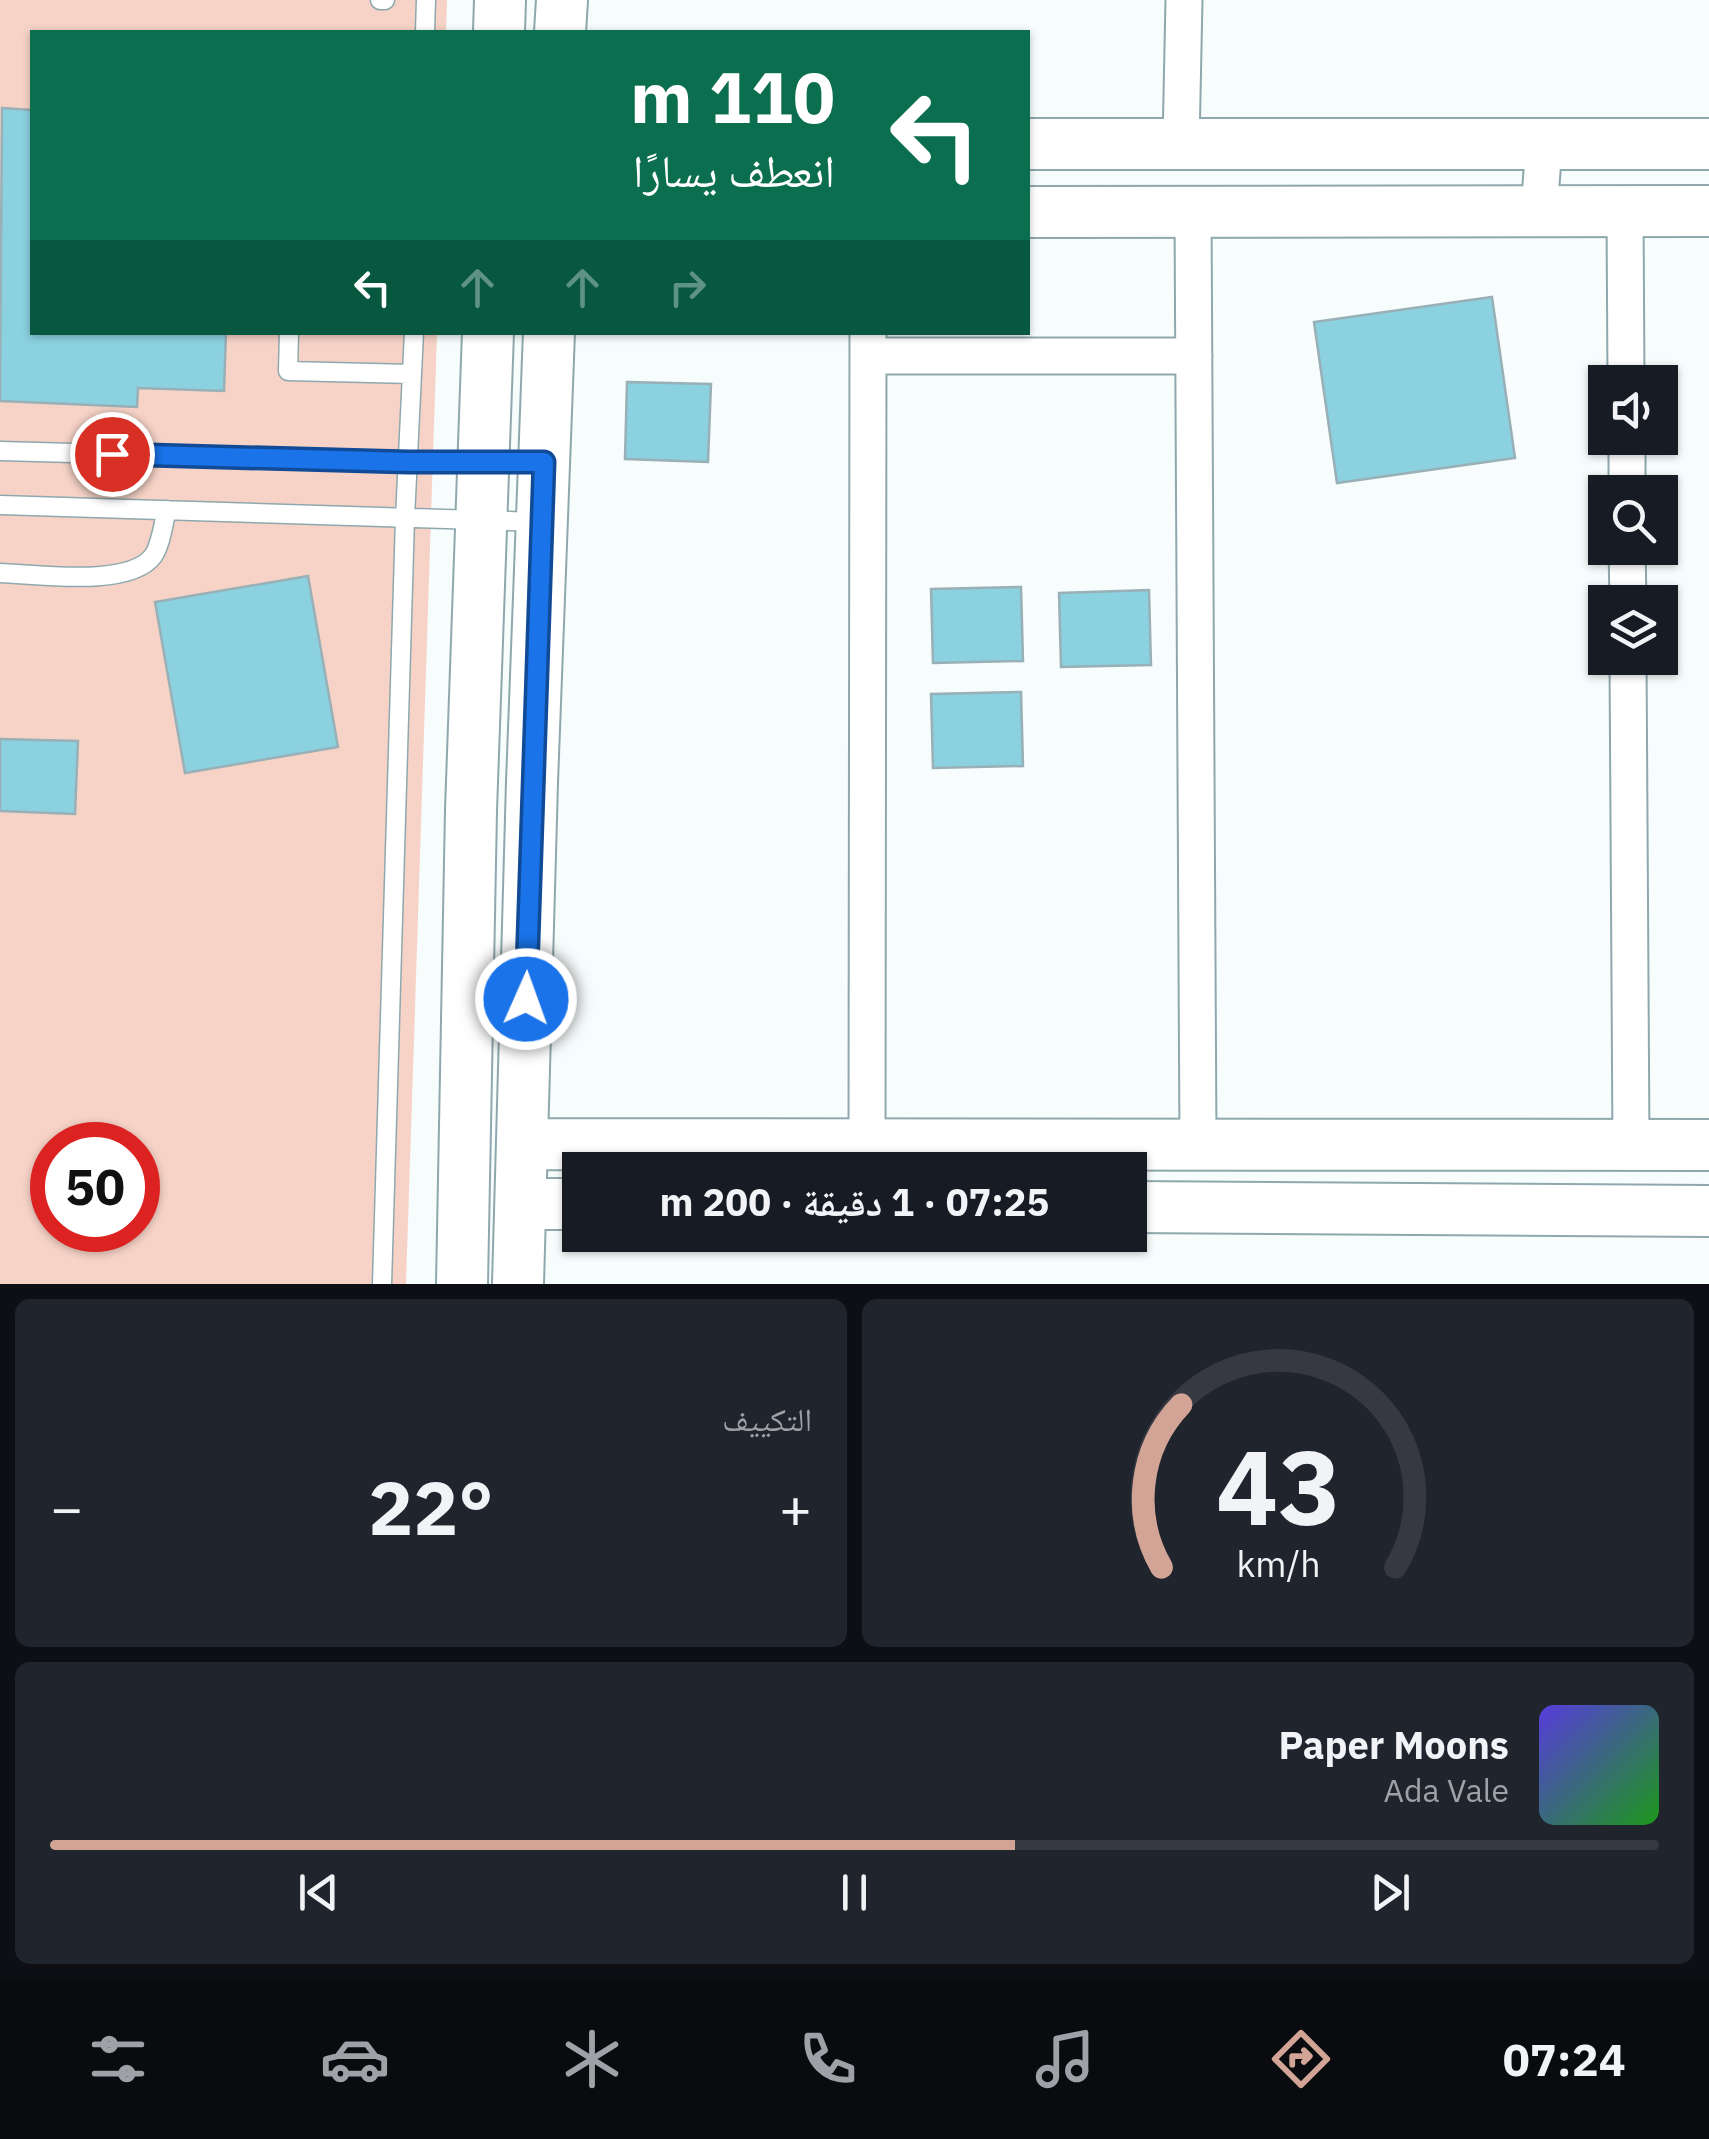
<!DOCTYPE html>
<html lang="ar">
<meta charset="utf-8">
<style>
:root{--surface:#171b24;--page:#20242c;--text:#f1f3f6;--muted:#9ea1a6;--line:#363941;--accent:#d2a495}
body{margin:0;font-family:"IBM Plex Sans","Noto Naskh Arabic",sans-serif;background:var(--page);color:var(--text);direction:rtl;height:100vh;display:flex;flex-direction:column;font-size:38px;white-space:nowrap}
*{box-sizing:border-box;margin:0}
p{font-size:32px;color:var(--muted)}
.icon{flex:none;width:55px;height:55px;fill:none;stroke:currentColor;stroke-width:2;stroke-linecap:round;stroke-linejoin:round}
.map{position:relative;height:1284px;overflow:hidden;direction:ltr}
.drawer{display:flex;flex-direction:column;gap:15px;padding:15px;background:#0d0f14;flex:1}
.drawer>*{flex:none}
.banner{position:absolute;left:30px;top:30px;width:1000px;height:305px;border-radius:0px;box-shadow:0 2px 8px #0004;direction:rtl;background:#0b6e4f;color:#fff;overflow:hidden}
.controls{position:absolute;left:1588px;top:365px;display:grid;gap:20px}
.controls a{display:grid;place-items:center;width:90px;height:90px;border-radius:0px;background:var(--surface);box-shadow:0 2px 8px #0004;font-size:50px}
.speed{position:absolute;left:30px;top:1122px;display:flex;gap:20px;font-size:50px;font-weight:700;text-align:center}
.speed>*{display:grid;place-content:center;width:130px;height:130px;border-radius:50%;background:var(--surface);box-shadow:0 2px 8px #0004;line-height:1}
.speed .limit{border:15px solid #d22;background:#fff;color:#111}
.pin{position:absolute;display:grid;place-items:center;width:85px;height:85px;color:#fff;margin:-42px;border:5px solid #fff;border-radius:50%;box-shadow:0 2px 10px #0007}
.me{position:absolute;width:110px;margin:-55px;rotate:2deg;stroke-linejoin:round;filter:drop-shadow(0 0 8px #0008)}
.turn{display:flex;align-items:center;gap:35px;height:210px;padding:0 30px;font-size:45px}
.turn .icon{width:130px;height:130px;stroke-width:2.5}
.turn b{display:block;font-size:70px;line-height:85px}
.lanes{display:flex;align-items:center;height:95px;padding:0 30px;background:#0003;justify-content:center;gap:50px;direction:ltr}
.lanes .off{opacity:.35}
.big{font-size:75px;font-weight:800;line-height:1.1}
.drawer .card{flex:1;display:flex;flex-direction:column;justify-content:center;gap:15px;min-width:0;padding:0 35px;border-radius:15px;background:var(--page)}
.drawer .dial{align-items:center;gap:0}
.dial svg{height:260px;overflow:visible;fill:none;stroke:var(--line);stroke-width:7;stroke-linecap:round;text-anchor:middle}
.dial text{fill:var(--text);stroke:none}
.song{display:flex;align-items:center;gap:30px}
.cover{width:120px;height:120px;border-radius:15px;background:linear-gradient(135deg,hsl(250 70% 55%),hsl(120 70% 35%))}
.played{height:10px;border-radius:5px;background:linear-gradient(90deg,var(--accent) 60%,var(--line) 60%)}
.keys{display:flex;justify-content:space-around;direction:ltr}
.heat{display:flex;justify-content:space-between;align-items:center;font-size:55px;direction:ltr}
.drawer .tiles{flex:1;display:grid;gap:15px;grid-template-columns:1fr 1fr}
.card:last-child{grid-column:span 2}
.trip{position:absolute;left:562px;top:1152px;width:585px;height:100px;border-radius:0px;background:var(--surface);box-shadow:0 2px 8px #0004;font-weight:800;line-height:100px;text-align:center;direction:rtl}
.dock{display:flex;height:160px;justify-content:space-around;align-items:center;background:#090b0e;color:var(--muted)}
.dock .icon{width:70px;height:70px}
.dock .current{color:var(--accent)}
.dock b{font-size:45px;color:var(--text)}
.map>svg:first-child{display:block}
</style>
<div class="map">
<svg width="1709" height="1284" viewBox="0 0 1709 1284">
<rect width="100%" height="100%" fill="#f7fcfd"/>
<path fill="#f7d3c7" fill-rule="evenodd" d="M0 0H447L446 32H32V332L437 333 406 1284H0ZM52 1145H138V1230H52Z"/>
<path fill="#8bd1e0" stroke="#98b0b6" stroke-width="2.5" d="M2 108 32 110V332H226L224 391 138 388 137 407 0 401Z
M1492 297 1515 458 1337 483 1314 322Z
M627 382 711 384 708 462 625 459Z
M308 576 338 747 185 773 155 602Z
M1021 587 1023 661 933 663 931 589Z
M1149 590 1151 665 1061 667 1059 593Z
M1021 692 1023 766 933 768 931 694Z
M0 739 78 741 75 814 0 811Z"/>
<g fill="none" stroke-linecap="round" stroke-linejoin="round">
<g stroke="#8fa8ad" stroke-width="21">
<path id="lane" d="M380 0H385
M425 32 426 0
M289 332 288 371 412 374
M0 451 408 462H544
M0 505 539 522
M0 573C37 574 129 588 153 556 161 545 163 524 167 510
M382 1284 405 518 414 332"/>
</g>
<g stroke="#8fa8ad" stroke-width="39">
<path id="street" d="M1181 144 1184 0
M1193 212 1198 1145
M1539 212 1544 144
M1625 212 1626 382
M868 356H1194
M1627 438V492
M1627 548 1628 602
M1628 658 1631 1145
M867 1144 868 332"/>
</g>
<g stroke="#8fa8ad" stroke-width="54">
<path id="secondary" d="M499 32 500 0
M560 32 562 0
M1028 144H1709
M1028 212 1709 211
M522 1144 1709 1145
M521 1204H580
M1130 1207 1709 1211
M462 1284 471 810 488 332
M518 1284 532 782 549 332"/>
</g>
<use href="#lane" stroke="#fff" stroke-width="18"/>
<use href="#street" stroke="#fff" stroke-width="35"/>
<use href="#secondary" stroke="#fff" stroke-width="50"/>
</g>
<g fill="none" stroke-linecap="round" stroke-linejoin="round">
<g stroke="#114b97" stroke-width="25">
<path id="route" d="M112 454 408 462H544L526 999"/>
</g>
<use href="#route" stroke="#1a73e8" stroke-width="18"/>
</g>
</svg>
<div class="controls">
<a><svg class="icon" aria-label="sound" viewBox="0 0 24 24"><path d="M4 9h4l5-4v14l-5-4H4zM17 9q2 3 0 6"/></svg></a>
<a><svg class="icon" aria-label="search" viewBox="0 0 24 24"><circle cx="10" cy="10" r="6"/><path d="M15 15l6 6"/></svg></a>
<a><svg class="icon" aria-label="layers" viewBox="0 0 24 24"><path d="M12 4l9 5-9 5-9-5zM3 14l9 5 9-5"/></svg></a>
</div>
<div class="speed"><div class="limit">50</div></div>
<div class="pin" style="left:112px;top:454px;background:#d93025"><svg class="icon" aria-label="arrive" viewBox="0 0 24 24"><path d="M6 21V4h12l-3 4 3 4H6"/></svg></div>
<svg class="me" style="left:526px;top:999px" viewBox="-20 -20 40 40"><circle r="17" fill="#1a73e8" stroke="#fff" stroke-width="3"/><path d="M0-11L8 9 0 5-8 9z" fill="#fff"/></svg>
<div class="trip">07:25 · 1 دقيقة · 200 m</div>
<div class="banner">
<div class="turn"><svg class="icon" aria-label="left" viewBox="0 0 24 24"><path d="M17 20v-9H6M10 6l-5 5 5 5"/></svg><div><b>110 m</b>انعطف يسارًا</div></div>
<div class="lanes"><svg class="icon" aria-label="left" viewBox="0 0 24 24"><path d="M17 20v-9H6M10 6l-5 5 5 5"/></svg><svg class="icon off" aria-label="ahead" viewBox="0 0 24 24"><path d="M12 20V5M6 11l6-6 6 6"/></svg><svg class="icon off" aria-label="ahead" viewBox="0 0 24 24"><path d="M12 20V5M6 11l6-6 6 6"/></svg><svg class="icon off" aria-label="right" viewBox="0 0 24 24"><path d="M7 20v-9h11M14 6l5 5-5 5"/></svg></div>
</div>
</div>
<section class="drawer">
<div class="tiles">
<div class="card dial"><svg viewBox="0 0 100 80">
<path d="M14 69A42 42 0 1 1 86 69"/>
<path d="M14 69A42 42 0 0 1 20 19" stroke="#d2a495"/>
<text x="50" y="56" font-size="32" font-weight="700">43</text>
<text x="50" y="72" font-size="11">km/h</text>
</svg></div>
<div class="card"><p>التكييف</p>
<div class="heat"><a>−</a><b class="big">22°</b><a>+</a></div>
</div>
<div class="card">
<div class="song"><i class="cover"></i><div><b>Paper Moons</b><p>Ada Vale</p></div></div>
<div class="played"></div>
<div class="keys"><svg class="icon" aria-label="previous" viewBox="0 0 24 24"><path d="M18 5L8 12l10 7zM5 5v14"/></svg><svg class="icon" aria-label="pause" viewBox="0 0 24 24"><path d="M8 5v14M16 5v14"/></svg><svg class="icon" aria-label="next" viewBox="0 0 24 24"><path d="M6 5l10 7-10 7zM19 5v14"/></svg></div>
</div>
</div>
</section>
<nav class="dock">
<b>07:24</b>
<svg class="icon current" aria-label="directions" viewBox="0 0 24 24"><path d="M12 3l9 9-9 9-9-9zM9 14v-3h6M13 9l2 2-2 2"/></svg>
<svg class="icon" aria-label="music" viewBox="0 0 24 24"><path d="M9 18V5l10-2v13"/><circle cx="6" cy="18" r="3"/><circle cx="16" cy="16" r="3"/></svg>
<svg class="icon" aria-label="phone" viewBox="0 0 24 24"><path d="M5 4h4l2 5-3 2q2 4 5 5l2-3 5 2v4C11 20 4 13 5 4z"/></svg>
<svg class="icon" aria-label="climate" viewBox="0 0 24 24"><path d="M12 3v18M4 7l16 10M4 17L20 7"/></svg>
<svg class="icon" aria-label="car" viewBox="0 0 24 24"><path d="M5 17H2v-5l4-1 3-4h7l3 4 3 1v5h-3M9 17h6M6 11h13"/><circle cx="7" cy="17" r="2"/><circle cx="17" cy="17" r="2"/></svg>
<svg class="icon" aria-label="filters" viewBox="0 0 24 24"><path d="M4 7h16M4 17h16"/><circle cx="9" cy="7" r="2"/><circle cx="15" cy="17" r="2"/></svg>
</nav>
